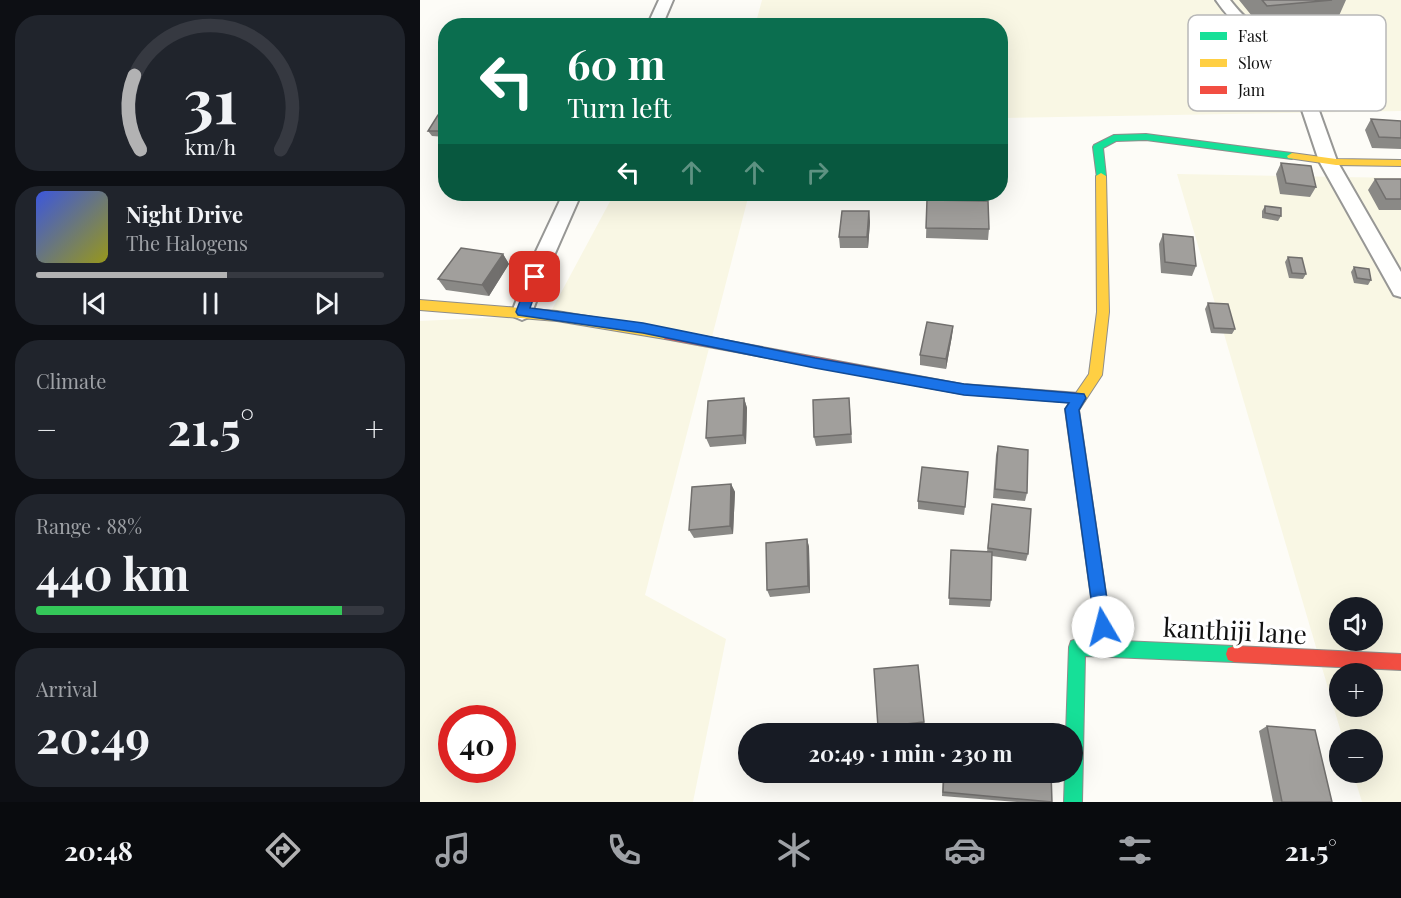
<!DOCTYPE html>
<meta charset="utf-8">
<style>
:root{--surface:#171b24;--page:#20242c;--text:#f1f3f6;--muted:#9ea1a6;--line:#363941;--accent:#b2b2b3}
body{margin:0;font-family:"Playfair Display",serif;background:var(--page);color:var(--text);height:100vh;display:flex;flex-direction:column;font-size:22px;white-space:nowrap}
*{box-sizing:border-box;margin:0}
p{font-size:20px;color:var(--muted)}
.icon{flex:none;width:33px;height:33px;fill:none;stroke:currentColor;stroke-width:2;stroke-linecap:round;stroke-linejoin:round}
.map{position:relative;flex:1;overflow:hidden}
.drawer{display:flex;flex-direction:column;gap:15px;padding:15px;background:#0d0f14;width:420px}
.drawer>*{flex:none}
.banner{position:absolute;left:18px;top:18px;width:570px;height:183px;border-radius:24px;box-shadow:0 6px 24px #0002;background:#0b6e4f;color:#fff;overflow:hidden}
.controls{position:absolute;left:909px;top:597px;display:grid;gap:12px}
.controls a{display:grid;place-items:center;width:54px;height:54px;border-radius:50%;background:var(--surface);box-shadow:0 6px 24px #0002;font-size:30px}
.speed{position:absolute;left:18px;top:705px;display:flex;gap:12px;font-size:30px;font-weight:700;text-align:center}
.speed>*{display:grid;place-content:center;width:78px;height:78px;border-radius:50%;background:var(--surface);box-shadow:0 6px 24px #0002;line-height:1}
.speed .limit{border:9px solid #d22;background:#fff;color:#111}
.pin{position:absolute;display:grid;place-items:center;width:51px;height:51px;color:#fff;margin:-26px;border-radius:12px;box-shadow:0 3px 9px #0006}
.me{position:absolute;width:66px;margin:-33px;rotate:352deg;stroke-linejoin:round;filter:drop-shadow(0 0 4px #0008)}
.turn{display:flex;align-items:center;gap:21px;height:126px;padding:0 30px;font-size:27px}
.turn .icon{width:78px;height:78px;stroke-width:2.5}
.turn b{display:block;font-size:42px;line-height:51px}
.lanes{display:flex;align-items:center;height:57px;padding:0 30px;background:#0003;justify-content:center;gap:30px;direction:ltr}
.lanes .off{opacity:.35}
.big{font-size:45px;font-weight:700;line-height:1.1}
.drawer .card{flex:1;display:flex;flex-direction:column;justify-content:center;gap:9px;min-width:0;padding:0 21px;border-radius:24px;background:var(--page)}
.drawer .dial{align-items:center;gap:0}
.dial svg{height:156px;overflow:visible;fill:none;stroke:var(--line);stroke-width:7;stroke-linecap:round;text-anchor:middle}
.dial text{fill:var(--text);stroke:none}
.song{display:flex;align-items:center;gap:18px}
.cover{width:72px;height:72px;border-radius:9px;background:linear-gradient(135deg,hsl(230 70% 55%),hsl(60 70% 35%))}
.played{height:6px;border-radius:3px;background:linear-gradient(90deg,var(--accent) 55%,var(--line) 55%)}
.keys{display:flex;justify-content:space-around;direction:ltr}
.heat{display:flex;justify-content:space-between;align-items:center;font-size:33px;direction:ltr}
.charge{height:9px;border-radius:4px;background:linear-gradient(90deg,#34c759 88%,var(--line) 0)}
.trip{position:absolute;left:318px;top:723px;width:345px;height:60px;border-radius:30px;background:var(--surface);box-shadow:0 6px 24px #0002;font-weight:700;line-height:60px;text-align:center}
.dock{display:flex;height:96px;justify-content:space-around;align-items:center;background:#090b0e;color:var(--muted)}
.dock .icon{width:42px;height:42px}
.dock .active{color:var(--accent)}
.dock b{font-size:27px;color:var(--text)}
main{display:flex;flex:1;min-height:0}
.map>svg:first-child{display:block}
</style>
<main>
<section class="drawer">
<div class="card dial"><svg viewBox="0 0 100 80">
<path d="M14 69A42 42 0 1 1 86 69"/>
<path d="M14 69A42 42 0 0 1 11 31" stroke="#b2b2b3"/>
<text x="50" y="56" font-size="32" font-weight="700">31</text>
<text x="50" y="72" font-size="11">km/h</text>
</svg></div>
<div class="card">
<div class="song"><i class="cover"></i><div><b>Night Drive</b><p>The Halogens</p></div></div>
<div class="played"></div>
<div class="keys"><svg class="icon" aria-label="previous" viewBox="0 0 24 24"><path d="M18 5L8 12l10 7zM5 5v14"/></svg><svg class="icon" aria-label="pause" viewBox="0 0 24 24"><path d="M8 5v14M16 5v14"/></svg><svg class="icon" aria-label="next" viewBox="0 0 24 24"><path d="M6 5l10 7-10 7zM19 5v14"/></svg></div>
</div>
<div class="card"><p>Climate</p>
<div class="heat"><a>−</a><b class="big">21.5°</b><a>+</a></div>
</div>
<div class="card"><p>Range · 88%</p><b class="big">440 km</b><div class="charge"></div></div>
<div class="card"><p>Arrival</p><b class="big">20:49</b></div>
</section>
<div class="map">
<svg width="981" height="802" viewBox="0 0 981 802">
<rect width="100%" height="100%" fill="#fdfcf7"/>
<path fill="#f9f7e4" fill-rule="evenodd" d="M342 0H981V111L581 118 580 26H335Z
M757 174 981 178V802H942L933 773 952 772V740L923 739ZM920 608H952V640H920ZM920 674H952V706H920Z
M194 194H329L225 595 306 639 273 802H0V321L129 315ZM32 718H82V770H32Z"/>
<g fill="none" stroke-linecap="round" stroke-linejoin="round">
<g stroke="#979795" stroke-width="4">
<path id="street" d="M239 0H253L242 26H227Z
M796 0H810C817 9 828 22 839 26 850 31 867 26 875 35L888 80 917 161 981 272V297L974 295 899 161 872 80 861 38C827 33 816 29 796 0Z
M143 194H161L132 260 112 312 109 317 102 320 95 317 92 312 112 260Z"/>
</g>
<g stroke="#8e8d8b" stroke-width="2">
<path id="fast" d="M726 134 872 153 877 156 872 159 726 140 696 141 683 148 686 176 685 178H677L673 147 674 145 694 135Z
M657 639 814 646 820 648 822 654 820 660 814 662 665 656 662 802H644L645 772H652V734H646L649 647 651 641Z"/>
</g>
<g stroke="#8e8d8b" stroke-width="2">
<path id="slow" d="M872 153 916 159 981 160V166L916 165 868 158 867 156Z
M681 173 686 176 689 312 682 375 659 410 694 648 692 654 686 656 680 654 678 648 645 409 669 374 677 312 676 176Z
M0 300 137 311 245 329 251 334 245 339 137 321 0 310Z"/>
</g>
<g stroke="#8e8d8b" stroke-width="2">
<path id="jam" d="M245 329 542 384 659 393 664 394 666 398 664 402 659 403 542 394 245 339 239 334Z
M814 646 981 654V670L814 662 808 660 806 654 808 648Z"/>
</g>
<use href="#street" fill="#fffffe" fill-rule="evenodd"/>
<use href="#fast" fill="#16e098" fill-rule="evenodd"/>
<use href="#slow" fill="#ffcf43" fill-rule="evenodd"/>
<use href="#jam" fill="#f24e42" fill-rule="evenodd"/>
</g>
<path fill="#8a8986" d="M819 0H926L918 18 840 26Z
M918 50 956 65 950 76H923L913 61Z
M26 115V137L12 136 8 131Z
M951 119 981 121V149L952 148 945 130Z
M861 163 896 187 890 197 860 194 856 174Z
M955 179H981V210H959L948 190Z
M507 200 569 229 568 240 506 238Z
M845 206 861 216 858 221 842 218V211Z
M449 211 450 222 448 248H420L419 237Z
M743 234 776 266 772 276 741 273 739 244Z
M83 254 89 264 69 296 26 290 18 279Z
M868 257 886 274 883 279 869 278 865 262Z
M934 267 951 280 948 285 934 283 931 272Z
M788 303 815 329 812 334 791 333 785 309Z
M533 326 532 336 526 369 500 365V355Z
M324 398 327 408 326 444 290 447 286 438Z
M430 407 432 443 396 446 394 437Z
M578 446 607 493 605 501 573 498 576 455Z
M311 484 315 492 313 534 274 538 269 530Z
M498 501 545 507 544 515 498 509Z
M572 504 608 554 606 561 572 556 571 600 570 607 529 605 531 550 567 552Z
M387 539 389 547 390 593 350 597 347 590Z
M504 722V727L459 732 458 727Z
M847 726 912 802H853L839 731Z
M523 772H631L632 802H597L522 796Z"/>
<path fill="#716f6d" d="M449 211 450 222 448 248 447 237Z
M83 254 89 264 69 296 62 285Z
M533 326 532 336 526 369V359Z
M324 398 327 408 326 444 323 435Z
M311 484 315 492 313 534 310 526Z
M387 539 389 547 390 593 388 586Z"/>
<path fill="#a19f9c" stroke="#716f6d" stroke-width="1.5" d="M842 0H912L847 6Z
M18 115H26V126L23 131H8Z
M951 119 981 121V138L959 137Z
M861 163 891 166 896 187 866 183Z
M955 179H981V199H966Z
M507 200 568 201 569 229 506 228Z
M845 206 861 208V216L845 213Z
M422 211H449L447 237H419Z
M743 234 773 237 776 266 745 262Z
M41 248 83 254 62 285 18 279Z
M868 257 882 258 886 274 872 273Z
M934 267 949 269 951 280 937 278Z
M788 303 808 304 815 329 794 328Z
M507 322 533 326 526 359 500 355Z
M324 398 323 435 286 438 288 401Z
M429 398 431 434 394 437 393 400Z
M578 446 608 450 607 493 575 489Z
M502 467 548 472 545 507 498 501Z
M311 484 310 526 269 530 272 487Z
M572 504 611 509 608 554 568 548Z
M387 539 388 586 347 590 346 543Z
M531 550 572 552 571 600 529 598Z
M498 665 504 722 458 727 454 669Z
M847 726 895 730 912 802H862Z
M524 772H631L632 802 523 792Z"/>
<path fill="#1a73e8" stroke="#114b97" stroke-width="1.5" d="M115 273 121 277 110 308 223 323 395 358 544 384 664 394 666 398 659 410 691 627 689 632 683 635 677 632 675 627 645 409 649 403 544 395 395 368 223 333 98 315 96 312 109 277Z"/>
<g text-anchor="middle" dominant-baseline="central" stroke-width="6" stroke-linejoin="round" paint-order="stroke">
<g font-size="26" fill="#111" stroke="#fff">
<text transform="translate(815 630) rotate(3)">kanthiji lane</text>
</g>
</g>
<rect x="768" y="15" width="198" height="96" rx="9" fill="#fff" stroke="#b8b8b8" stroke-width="1.5"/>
<rect x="780" y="32" width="27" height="8" fill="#16e098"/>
<rect x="780" y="59" width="27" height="8" fill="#ffcf43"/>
<rect x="780" y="86" width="27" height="8" fill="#f24e42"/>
<g font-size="16" fill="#111">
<text x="818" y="42">Fast</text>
<text x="818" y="69">Slow</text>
<text x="818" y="96">Jam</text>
</g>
</svg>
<div class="controls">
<a><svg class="icon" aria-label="sound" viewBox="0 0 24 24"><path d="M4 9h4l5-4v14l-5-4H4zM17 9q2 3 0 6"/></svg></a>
<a>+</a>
<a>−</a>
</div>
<div class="speed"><div class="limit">40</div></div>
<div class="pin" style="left:115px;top:277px;background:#d93025"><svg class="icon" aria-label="arrive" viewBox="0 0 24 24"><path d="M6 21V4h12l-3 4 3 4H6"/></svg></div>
<svg class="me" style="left:683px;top:627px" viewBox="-20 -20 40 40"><circle r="19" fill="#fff"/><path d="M0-13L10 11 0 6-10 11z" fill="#1a73e8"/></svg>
<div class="trip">20:49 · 1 min · 230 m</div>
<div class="banner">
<div class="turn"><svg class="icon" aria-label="left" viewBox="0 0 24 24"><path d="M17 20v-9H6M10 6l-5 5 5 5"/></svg><div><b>60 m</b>Turn left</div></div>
<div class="lanes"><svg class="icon" aria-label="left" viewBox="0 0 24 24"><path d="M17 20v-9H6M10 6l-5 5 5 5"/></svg><svg class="icon off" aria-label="ahead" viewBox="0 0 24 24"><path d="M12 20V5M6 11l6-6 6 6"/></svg><svg class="icon off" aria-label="ahead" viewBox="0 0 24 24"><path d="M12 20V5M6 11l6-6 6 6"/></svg><svg class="icon off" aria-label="right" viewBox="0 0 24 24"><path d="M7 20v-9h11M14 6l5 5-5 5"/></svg></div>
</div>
</div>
</main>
<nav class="dock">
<b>20:48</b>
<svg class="icon active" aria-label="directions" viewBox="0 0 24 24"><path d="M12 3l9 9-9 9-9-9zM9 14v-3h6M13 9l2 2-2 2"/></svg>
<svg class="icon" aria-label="music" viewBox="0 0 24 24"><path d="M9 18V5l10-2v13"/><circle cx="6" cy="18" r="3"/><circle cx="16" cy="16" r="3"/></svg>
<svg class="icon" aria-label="phone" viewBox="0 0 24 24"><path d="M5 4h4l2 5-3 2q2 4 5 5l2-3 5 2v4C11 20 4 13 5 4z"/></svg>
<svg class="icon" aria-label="climate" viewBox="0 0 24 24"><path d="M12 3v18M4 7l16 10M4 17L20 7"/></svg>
<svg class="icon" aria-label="car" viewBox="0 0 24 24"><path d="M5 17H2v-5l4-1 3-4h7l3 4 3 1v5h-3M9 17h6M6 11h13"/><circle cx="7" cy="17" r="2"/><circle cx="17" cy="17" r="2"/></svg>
<svg class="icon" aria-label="filters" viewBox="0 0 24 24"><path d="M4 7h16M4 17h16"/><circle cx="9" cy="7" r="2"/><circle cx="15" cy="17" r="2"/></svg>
<b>21.5°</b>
</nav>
